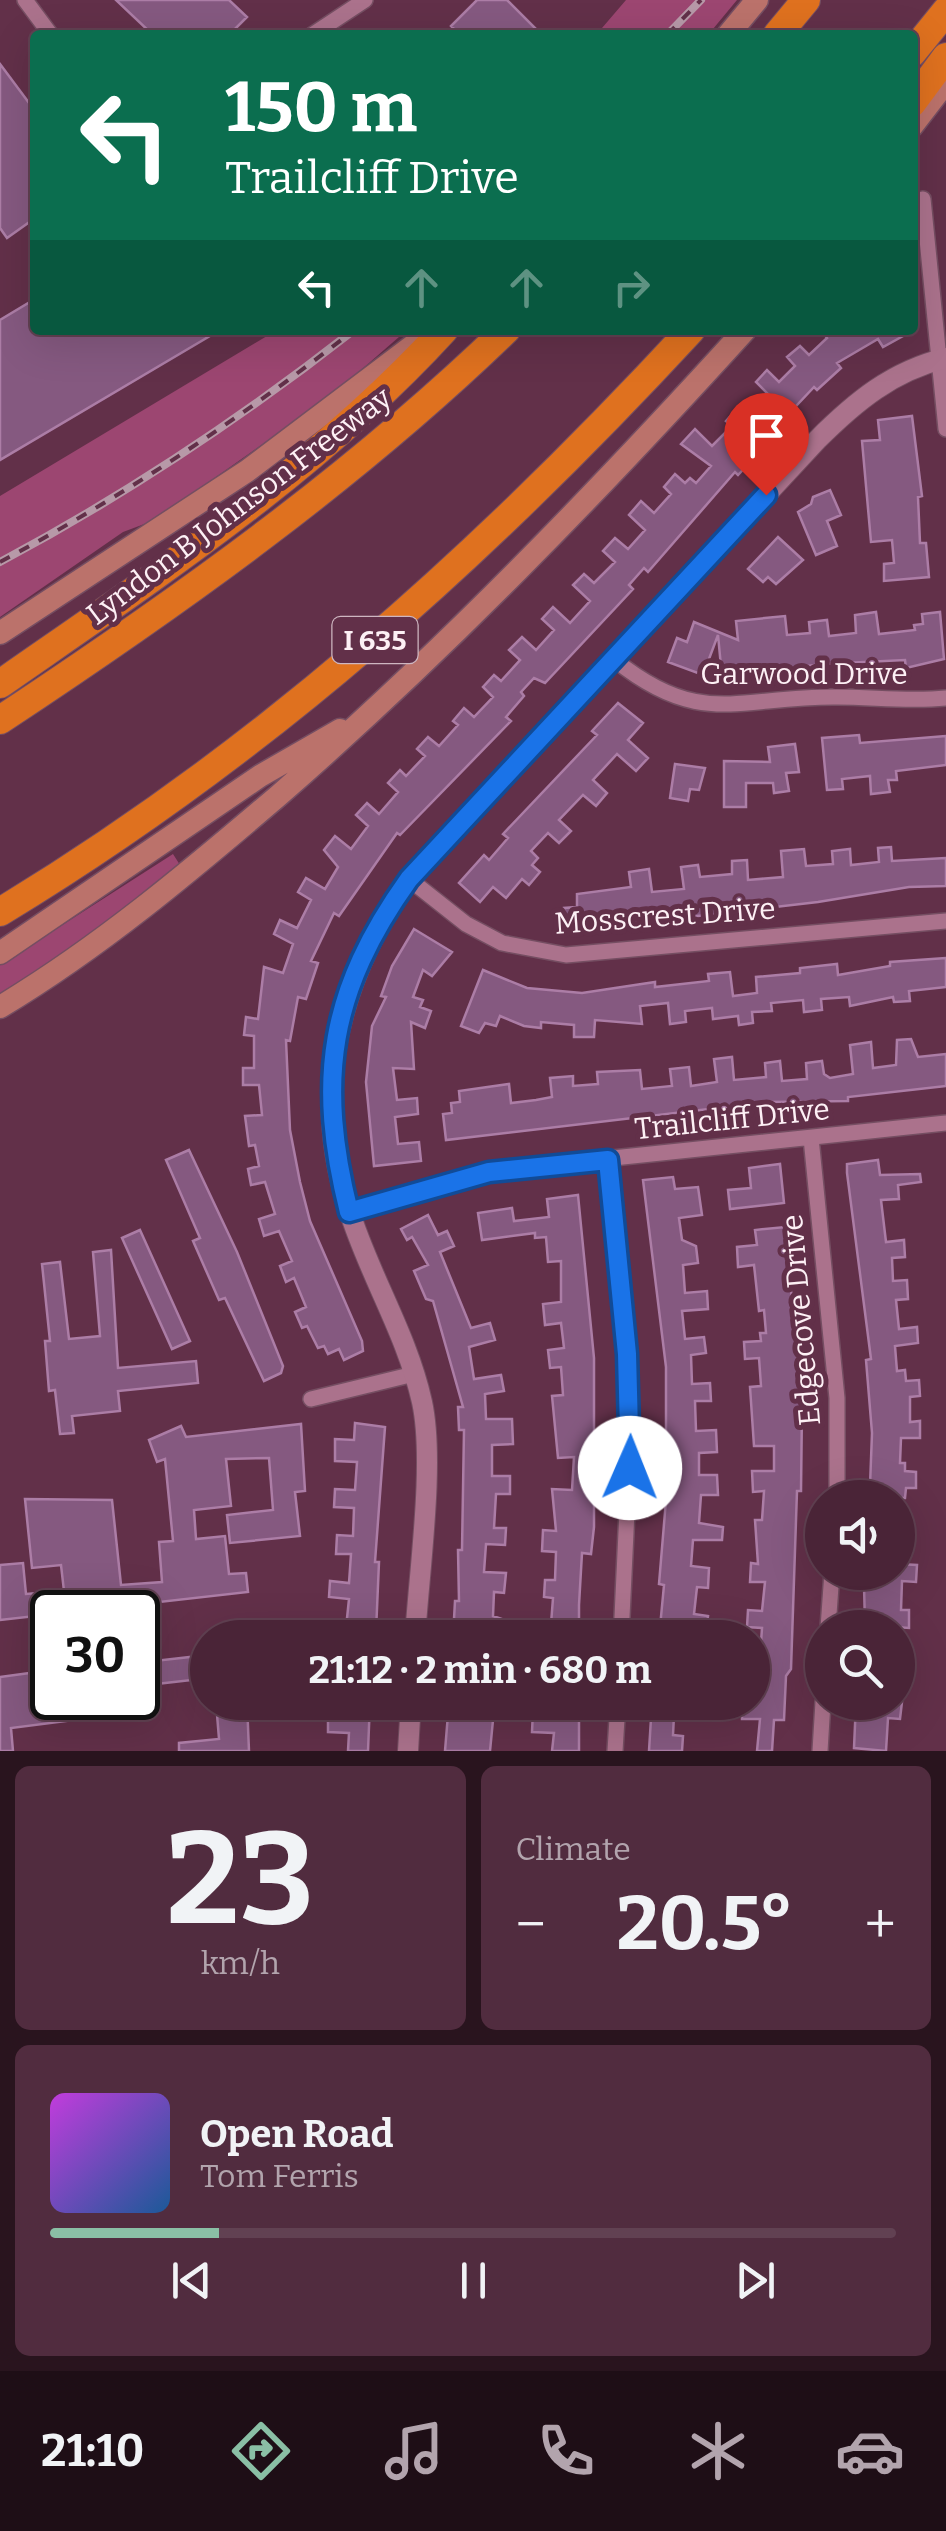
<!DOCTYPE html>
<meta charset="utf-8">
<style>
:root{--surface:#4a2437;--page:#512c3f;--text:#f1f3f6;--muted:#b2a4ad;--line:#614152;--accent:#8abfa5}
body{margin:0;font-family:Bitter,serif;background:var(--page);color:var(--text);height:100vh;display:flex;flex-direction:column;font-size:38px;white-space:nowrap}
*{box-sizing:border-box;margin:0}
p{font-size:32px;color:var(--muted)}
.icon{flex:none;width:55px;height:55px;fill:none;stroke:currentColor;stroke-width:2;stroke-linecap:round;stroke-linejoin:round}
.map{position:relative;height:1751px;overflow:hidden}
.drawer{display:flex;flex-direction:column;gap:15px;padding:15px;background:#29141e;flex:1}
.drawer>*{flex:none}
.top-card{position:absolute;left:30px;top:30px;width:888px;height:305px;border-radius:10px;box-shadow:0 10px 40px #0002,0 0 0 2px var(--line);background:#0b6e4f;color:#fff;overflow:hidden}
.tools{position:absolute;left:805px;top:1480px;display:grid;gap:20px}
.tools a{display:grid;place-items:center;width:110px;height:110px;border-radius:50%;background:var(--surface);box-shadow:0 10px 40px #0002,0 0 0 2px var(--line);font-size:50px}
.speed{position:absolute;left:30px;top:1590px;display:flex;gap:20px;font-size:50px;font-weight:700;text-align:center}
.speed>*{display:grid;place-content:center;width:130px;height:130px;border-radius:50%;background:var(--surface);box-shadow:0 10px 40px #0002,0 0 0 2px var(--line);line-height:1}
.speed .limit{border:5px solid #111;border-radius:15px;background:#fff;color:#111}
.pin{position:absolute;display:grid;place-items:center;width:85px;height:85px;color:#fff;margin:-102px -42px;border-radius:50% 50% 50% 0;rotate:-45deg;box-shadow:0 0 10px #0007}
.pin .icon{rotate:45deg}
.me{position:absolute;width:110px;margin:-55px;rotate:1deg;stroke-linejoin:round;filter:drop-shadow(0 0 8px #0008)}
.turn{display:flex;align-items:center;gap:35px;height:210px;padding:0 30px;font-size:45px}
.turn .icon{width:130px;height:130px;stroke-width:2.5}
.turn b{display:block;font-size:70px;line-height:85px}
.lanes{display:flex;align-items:center;height:95px;padding:0 30px;background:#0003;justify-content:center;gap:50px;direction:ltr}
.lanes .off{opacity:.35}
.big{font-size:75px;font-weight:700;line-height:1.1}
.drawer .tile{flex:1;display:flex;flex-direction:column;justify-content:center;gap:15px;min-width:0;padding:0 35px;border-radius:15px;background:var(--page)}
.drawer .dial{align-items:center;gap:0}
.dial b{font-size:130px;line-height:1}
.song{display:flex;align-items:center;gap:30px}
.cover{width:120px;height:120px;border-radius:15px;background:linear-gradient(135deg,hsl(290 70% 55%),hsl(210 70% 35%))}
.played{height:10px;border-radius:5px;background:linear-gradient(90deg,var(--accent) 20%,var(--line) 20%)}
.keys{display:flex;justify-content:space-around;direction:ltr}
.heat{display:flex;justify-content:space-between;align-items:center;font-size:55px;direction:ltr}
.drawer .tiles{flex:1;display:grid;gap:15px;grid-template-columns:1fr 1fr}
.tile:last-child{grid-column:span 2}
.trip{position:absolute;left:190px;top:1620px;width:580px;height:100px;border-radius:50px;background:var(--surface);box-shadow:0 10px 40px #0002,0 0 0 2px var(--line);font-weight:700;line-height:100px;text-align:center}
.menu{display:flex;height:160px;justify-content:space-around;align-items:center;background:#1e0e16;color:var(--muted)}
.menu .icon{width:70px;height:70px}
.menu .active{color:var(--accent)}
.menu b{font-size:45px;color:var(--text)}
.map>svg:first-child{display:block}
</style>
<div class="map">
<svg width="946" height="1751" viewBox="0 0 946 1751">
<rect width="100%" height="100%" fill="#623049"/>
<path fill="#9c4671" d="M626 0H737L708 35H596Z
M277 330H407L331 396 155 520 123 532 0 617V496Z
M173 854 180 865 74 946 0 994V965Z"/>
<path fill="#855980" stroke="#ac7da6" stroke-width="2.5" d="M116 0H229L247 17 229 35H153Z
M477 0H507L542 35H460L451 26Z
M0 64 35 111V218L7 238 0 228Z
M35 299V330H220L0 460V320Z
M821 330H914L883 347 878 339 837 363 841 368 817 390 814 387 783 420 786 423 757 455 738 475 735 472 648 572 644 568 629 585 633 589 545 683 534 678 521 692 524 696 506 717 511 721 400 835 397 833 339 916 334 913 311 961 318 963 306 999 298 997 290 1041 286 1040 290 1130 300 1182 310 1221 362 1341 363 1351 344 1360 339 1349 328 1354 324 1346 318 1348 307 1326 302 1328 295 1312 306 1307 294 1278 286 1282 280 1266 292 1261 279 1231 264 1236 259 1219 275 1214 265 1182 251 1185 248 1169 259 1166 255 1145 249 1146 245 1116 262 1115 259 1085H243V1068H254V1036L244 1035 246 1017 258 1019 264 967 283 973 293 944 274 934 280 920 297 928 311 900 298 892 306 878 325 889 338 867 324 850 335 836 351 849 368 826 356 815 367 803 379 814 398 792 388 783 400 770 406 776 425 756 417 749 428 737 439 746 458 725 453 721 464 708 474 717 493 697 483 687 494 675 501 681 520 660 509 650 522 637 536 650 554 630 542 619 553 607 570 623 590 601 573 585 584 574 594 583 615 562 603 551 615 538 628 549 645 530 629 515 641 501 654 513 671 494 664 487 675 474 685 483 690 478 696 483 711 466 681 444 695 429 712 446 732 426 726 421 740 405 750 414 768 394 756 382 767 370 779 382 795 366 787 357 800 346 809 355 827 338Z
M912 416 922 496 918 497 920 543H926L929 577 884 581V564L894 563 892 540 871 542 862 441 880 440 878 420Z
M830 490 841 515 827 521 837 546 816 555 798 512 811 504 813 497Z
M778 537 803 560 776 584 768 577 763 582 748 569Z
M876 612 879 634 915 630 914 625 923 624 922 614 940 612 944 659 906 668 905 660 823 664 722 677 718 635 703 675 668 662 677 638 687 642 694 622 738 640 736 621 785 616 787 635 810 633 809 622 827 620 829 636 856 633 855 615Z
M618 703 643 723 628 740 648 758 636 771 617 754 593 780 607 793 596 806 583 795 559 820 571 831 559 843 548 833 531 851 538 858 532 865 540 872 529 885 522 879 506 898 493 887 480 902 459 883 484 855 489 860 508 838 503 834 597 735 592 731Z
M859 735 860 743 946 736V765L896 771 897 780H888L890 792 871 794 870 776 842 779 843 789 827 790 822 738Z
M795 744 799 772 786 773 789 791 774 793 773 783H746V807H724V761L770 762 768 747Z
M675 764 705 768 699 790 690 789 688 801 670 798Z
M891 847 892 861 946 858V886L909 887 818 902 621 925 566 926 564 908 577 907V894L631 887 629 872 649 869 652 892 684 889 681 867 698 865 700 877 732 874V861L747 860 748 880 783 877 781 851 804 849 806 866 833 864 832 851 850 849 851 865 879 862 878 848Z
M414 929 452 952 432 976 423 970 413 997 423 1000 420 1007 431 1011 425 1028 411 1022 414 1069 393 1068 397 1100 417 1098 418 1114 395 1117 398 1144 419 1142 421 1161 374 1166 366 1082 372 1026 386 997 381 996 392 966Z
M946 958V987L909 991 910 1001 894 1002 893 997 850 1006 849 997 821 999 822 1010 804 1012 803 1000 771 1003 772 1011 752 1012 753 1023 739 1025 738 1016 713 1019 712 1008 685 1011 686 1022 670 1024 668 1003 640 1006 642 1024 595 1020 594 1037H574V1025L541 1022V1028L524 1026 500 1016 496 1026 485 1023 479 1033 461 1026 483 970 527 988 582 993 655 982V987L709 981 708 974 730 972 733 996 757 993 756 977 800 973V968L837 964 838 975 890 966V962Z
M911 1039 918 1057 946 1054V1086L848 1097V1101L769 1102 446 1140 443 1114 452 1113 451 1103 460 1102 459 1091 509 1084 511 1103 536 1100 552 1097 550 1078 573 1076V1086L598 1084 597 1072 640 1070 642 1089 672 1086 670 1069 689 1067 691 1086 717 1082 714 1059 732 1057 734 1080 766 1077 765 1063 780 1061 782 1081 807 1079 806 1063 822 1061 824 1074 830 1078 853 1074 850 1045 871 1042 873 1068 896 1065 897 1040Z
M189 1150 237 1252 283 1366 281 1373 264 1381 225 1298 219 1300 193 1241 200 1238 166 1160Z
M878 1160 880 1175 920 1174 921 1182 898 1185 899 1199 881 1200 886 1242 904 1240 905 1257 892 1258 893 1281 907 1280 908 1299 896 1300 899 1329 917 1327 918 1343 895 1346 897 1371 905 1370 906 1381 919 1380 920 1396 910 1397V1422L920 1421V1438H901L900 1463H905V1471L916 1472V1488H906L905 1498H874V1486H870L872 1433 866 1360 871 1359 847 1173V1164Z
M780 1164 784 1203 730 1209 728 1190 751 1188 749 1168Z
M673 1177 675 1189 698 1187 702 1215 679 1218 682 1240 696 1246 698 1263 683 1265 685 1293 707 1291 708 1309 682 1311 685 1339 704 1337 706 1353 691 1355 692 1384 710 1383 711 1401H695L696 1431 716 1430 717 1452 699 1453V1475H717L718 1495H701L699 1523 723 1527 722 1540H693L691 1566 709 1568 708 1588 697 1587 694 1614 708 1616 706 1633 686 1631 685 1638H659L664 1585 659 1584 666 1500V1367L643 1180Z
M578 1195 594 1358V1527L591 1554 582 1553 579 1605V1625L591 1626 590 1638H539L540 1623 551 1624 553 1598 544 1597 545 1580H555L556 1552 542 1551 543 1530 556 1531 552 1489 572 1490 574 1457 558 1458 552 1396 563 1395 561 1367 550 1368 548 1350 564 1348 561 1323 545 1325 543 1304 561 1302V1261L548 1262 546 1237 535 1238V1233L482 1240 478 1213 512 1208 514 1221 549 1217 547 1199Z
M428 1215 438 1235 447 1231 454 1246 440 1252 471 1328 490 1323 495 1340 469 1347 474 1379 501 1375 504 1391 485 1394 486 1419H512L513 1444 492 1445V1476H510V1494H496L494 1528H506L505 1545 486 1544 484 1572 506 1573 504 1593 494 1592 493 1616 516 1624 515 1638 453 1637 455 1601H459L458 1550H462L464 1430H459L458 1407H463L433 1301 426 1299 414 1271 428 1265 412 1237 407 1240 401 1229Z
M785 1227 802 1407 801 1491H797L791 1669 786 1676 784 1720H774L772 1751H757L760 1719H742V1702H758L759 1674H752V1657H760L762 1628 747 1627 748 1610 762 1611 765 1582H750L751 1563 758 1564 755 1520H762L764 1491 753 1492 752 1471H774V1446H754L750 1387 761 1386 759 1358 745 1359 744 1342 761 1341 760 1333H766L764 1310 759 1311 754 1265 738 1267 737 1247 757 1245 755 1230Z
M140 1230 190 1341 172 1349 122 1238Z
M111 1250 118 1368 196 1361 198 1383 118 1391 120 1411 72 1416 74 1433 60 1434 55 1390 49 1391 45 1341H50L42 1264 60 1262 69 1339 100 1336 93 1252Z
M355 1423 385 1427 375 1562H379L376 1632 373 1638H326L327 1626 346 1628 349 1599 329 1597 330 1581 349 1583 351 1554H336L337 1535 353 1536 354 1508 334 1507 335 1489 355 1490 357 1462 335 1461V1439L354 1440Z
M301 1424 305 1491 295 1492 300 1536 230 1543 227 1515 273 1510 269 1458 226 1459 231 1506 194 1510 196 1539 225 1536 229 1574 246 1573 248 1592 0 1620V1565L23 1563 26 1594 64 1591 61 1565 32 1568 25 1499 112 1500 121 1585 162 1582 159 1542 173 1541 165 1459 157 1462 149 1440 181 1426 186 1437Z
M898 1564 917 1565 916 1582 902 1581 901 1610H909V1628L865 1625 864 1585 869 1586 870 1572H898Z
M199 1656 201 1679 147 1685 145 1662Z
M52 1670V1698H59L60 1705 85 1702 84 1698H136L137 1712 11 1728 13 1751H0V1677Z
M216 1702H247L249 1751H179V1743L219 1739Z
M352 1702H370L368 1751H348L349 1733 328 1732V1715L352 1716Z
M449 1702H477L475 1718 493 1720 490 1751H445Z
M541 1702H579V1751H552L554 1733 532 1732 533 1710 540 1711Z
M652 1702 701 1706 700 1717 674 1715 673 1735 683 1736 682 1751H649Z
M856 1702H902L900 1719 888 1718 886 1751 854 1748Z"/>
<g fill="none" stroke-linecap="round" stroke-linejoin="round">
<g stroke="#754e62" stroke-width="18">
<path id="minor" d="M25 0 51 35
M312 35 365 0
M923 199 946 429
M615 660C701 729 739 696 837 697 874 697 909 702 946 698
M409 879 466 924 502 943 566 955 946 921
M811 1138 837 1398V1498
M608 1160 631 1426 621 1638
M349 1211 444 1183 518 1168 946 1123
M311 1399 414 1374
M828 1628 832 1572
M615 1751 618 1702
M820 1751 823 1702"/>
</g>
<g stroke="#754e62" stroke-width="22">
<path id="tertiary" d="M415 1638C419 1572 435 1462 422 1402 407 1334 369 1275 349 1210 310 1091 339 979 409 879L817 440C855 402 892 371 946 358
M408 1751 411 1702"/>
</g>
<g stroke="#754e62" stroke-width="25">
<path id="secondary" d="M728 35 757 0
M912 126 946 82
M0 633 247 471 419 341
M0 953 260 776 340 730
M0 1007C100 947 189 872 278 796 444 651 597 493 745 330"/>
</g>
<g stroke="#754e62" stroke-width="30">
<path id="motorway" d="M777 35 806 0
M912 53 946 11
M912 103 946 57
M0 684C155 576 316 470 444 330
M0 720C177 603 353 478 506 330
M0 912C264 752 482 556 691 330"/>
</g>
<use href="#minor" stroke="#ab728c" stroke-width="15"/>
<use href="#tertiary" stroke="#ab728c" stroke-width="20"/>
<use href="#secondary" stroke="#bb726b" stroke-width="22"/>
<use href="#motorway" stroke="#df711f" stroke-width="28"/>
<g stroke="#b799a8" stroke-width="8">
<path id="rail" d="M667 35 701 0
M0 562C124 496 243 417 354 330"/>
</g>
<use href="#rail" stroke="#623049" stroke-width="4" stroke-dasharray="11" stroke-linecap="butt"/>
</g>
<g fill="none" stroke-linecap="round" stroke-linejoin="round">
<g stroke="#114b97" stroke-width="25">
<path id="route" d="M630 1468 627 1354 608 1160 489 1172 349 1212C316 1080 329 991 409 879L766 495"/>
</g>
<use href="#route" stroke="#1a73e8" stroke-width="18"/>
</g>
<g text-anchor="middle" dominant-baseline="central" stroke-width="10" stroke-linejoin="round" paint-order="stroke">
<rect fill="#623049" stroke="#ceb6c1" stroke-width="2.5" x="332.5" y="617" width="85" height="46" rx="8"/>
<g font-size="28" font-weight="bold" fill="#fdf0f5">
<text x="375" y="640">I 635</text>
</g>
<g font-size="30" fill="#fdf0f5" stroke="#623049">
<text transform="translate(239 506) rotate(-37)">Lyndon B Johnson Freeway</text>
<text x="804" y="674">Garwood Drive</text>
<text transform="translate(665 916) rotate(-4)">Mosscrest Drive</text>
<text transform="translate(732 1119) rotate(-6)">Trailcliff Drive</text>
<text transform="translate(801 1320) rotate(-95)">Edgecove Drive</text>
</g>
</g>
</svg>
<div class="tools">
<a><svg class="icon" aria-label="sound" viewBox="0 0 24 24"><path d="M4 9h4l5-4v14l-5-4H4zM17 9q2 3 0 6"/></svg></a>
<a><svg class="icon" aria-label="search" viewBox="0 0 24 24"><circle cx="10" cy="10" r="6"/><path d="M15 15l6 6"/></svg></a>
</div>
<div class="speed"><div class="limit">30</div></div>
<div class="pin" style="left:766px;top:495px;background:#d93025"><svg class="icon" aria-label="arrive" viewBox="0 0 24 24"><path d="M6 21V4h12l-3 4 3 4H6"/></svg></div>
<svg class="me" style="left:630px;top:1468px" viewBox="-20 -20 40 40"><circle r="19" fill="#fff"/><path d="M0-13L10 11 0 6-10 11z" fill="#1a73e8"/></svg>
<div class="trip">21:12 · 2 min · 680 m</div>
<div class="top-card">
<div class="turn"><svg class="icon" aria-label="left" viewBox="0 0 24 24"><path d="M17 20v-9H6M10 6l-5 5 5 5"/></svg><div><b>150 m</b>Trailcliff Drive</div></div>
<div class="lanes"><svg class="icon" aria-label="left" viewBox="0 0 24 24"><path d="M17 20v-9H6M10 6l-5 5 5 5"/></svg><svg class="icon off" aria-label="ahead" viewBox="0 0 24 24"><path d="M12 20V5M6 11l6-6 6 6"/></svg><svg class="icon off" aria-label="ahead" viewBox="0 0 24 24"><path d="M12 20V5M6 11l6-6 6 6"/></svg><svg class="icon off" aria-label="right" viewBox="0 0 24 24"><path d="M7 20v-9h11M14 6l5 5-5 5"/></svg></div>
</div>
</div>
<section class="drawer">
<div class="tiles">
<div class="tile dial"><b>23</b><p>km/h</p></div>
<div class="tile"><p>Climate</p>
<div class="heat"><a>−</a><b class="big">20.5°</b><a>+</a></div>
</div>
<div class="tile">
<div class="song"><i class="cover"></i><div><b>Open Road</b><p>Tom Ferris</p></div></div>
<div class="played"></div>
<div class="keys"><svg class="icon" aria-label="previous" viewBox="0 0 24 24"><path d="M18 5L8 12l10 7zM5 5v14"/></svg><svg class="icon" aria-label="pause" viewBox="0 0 24 24"><path d="M8 5v14M16 5v14"/></svg><svg class="icon" aria-label="next" viewBox="0 0 24 24"><path d="M6 5l10 7-10 7zM19 5v14"/></svg></div>
</div>
</div>
</section>
<nav class="menu">
<b>21:10</b>
<svg class="icon active" aria-label="directions" viewBox="0 0 24 24"><path d="M12 3l9 9-9 9-9-9zM9 14v-3h6M13 9l2 2-2 2"/></svg>
<svg class="icon" aria-label="music" viewBox="0 0 24 24"><path d="M9 18V5l10-2v13"/><circle cx="6" cy="18" r="3"/><circle cx="16" cy="16" r="3"/></svg>
<svg class="icon" aria-label="phone" viewBox="0 0 24 24"><path d="M5 4h4l2 5-3 2q2 4 5 5l2-3 5 2v4C11 20 4 13 5 4z"/></svg>
<svg class="icon" aria-label="climate" viewBox="0 0 24 24"><path d="M12 3v18M4 7l16 10M4 17L20 7"/></svg>
<svg class="icon" aria-label="car" viewBox="0 0 24 24"><path d="M5 17H2v-5l4-1 3-4h7l3 4 3 1v5h-3M9 17h6M6 11h13"/><circle cx="7" cy="17" r="2"/><circle cx="17" cy="17" r="2"/></svg>
</nav>
